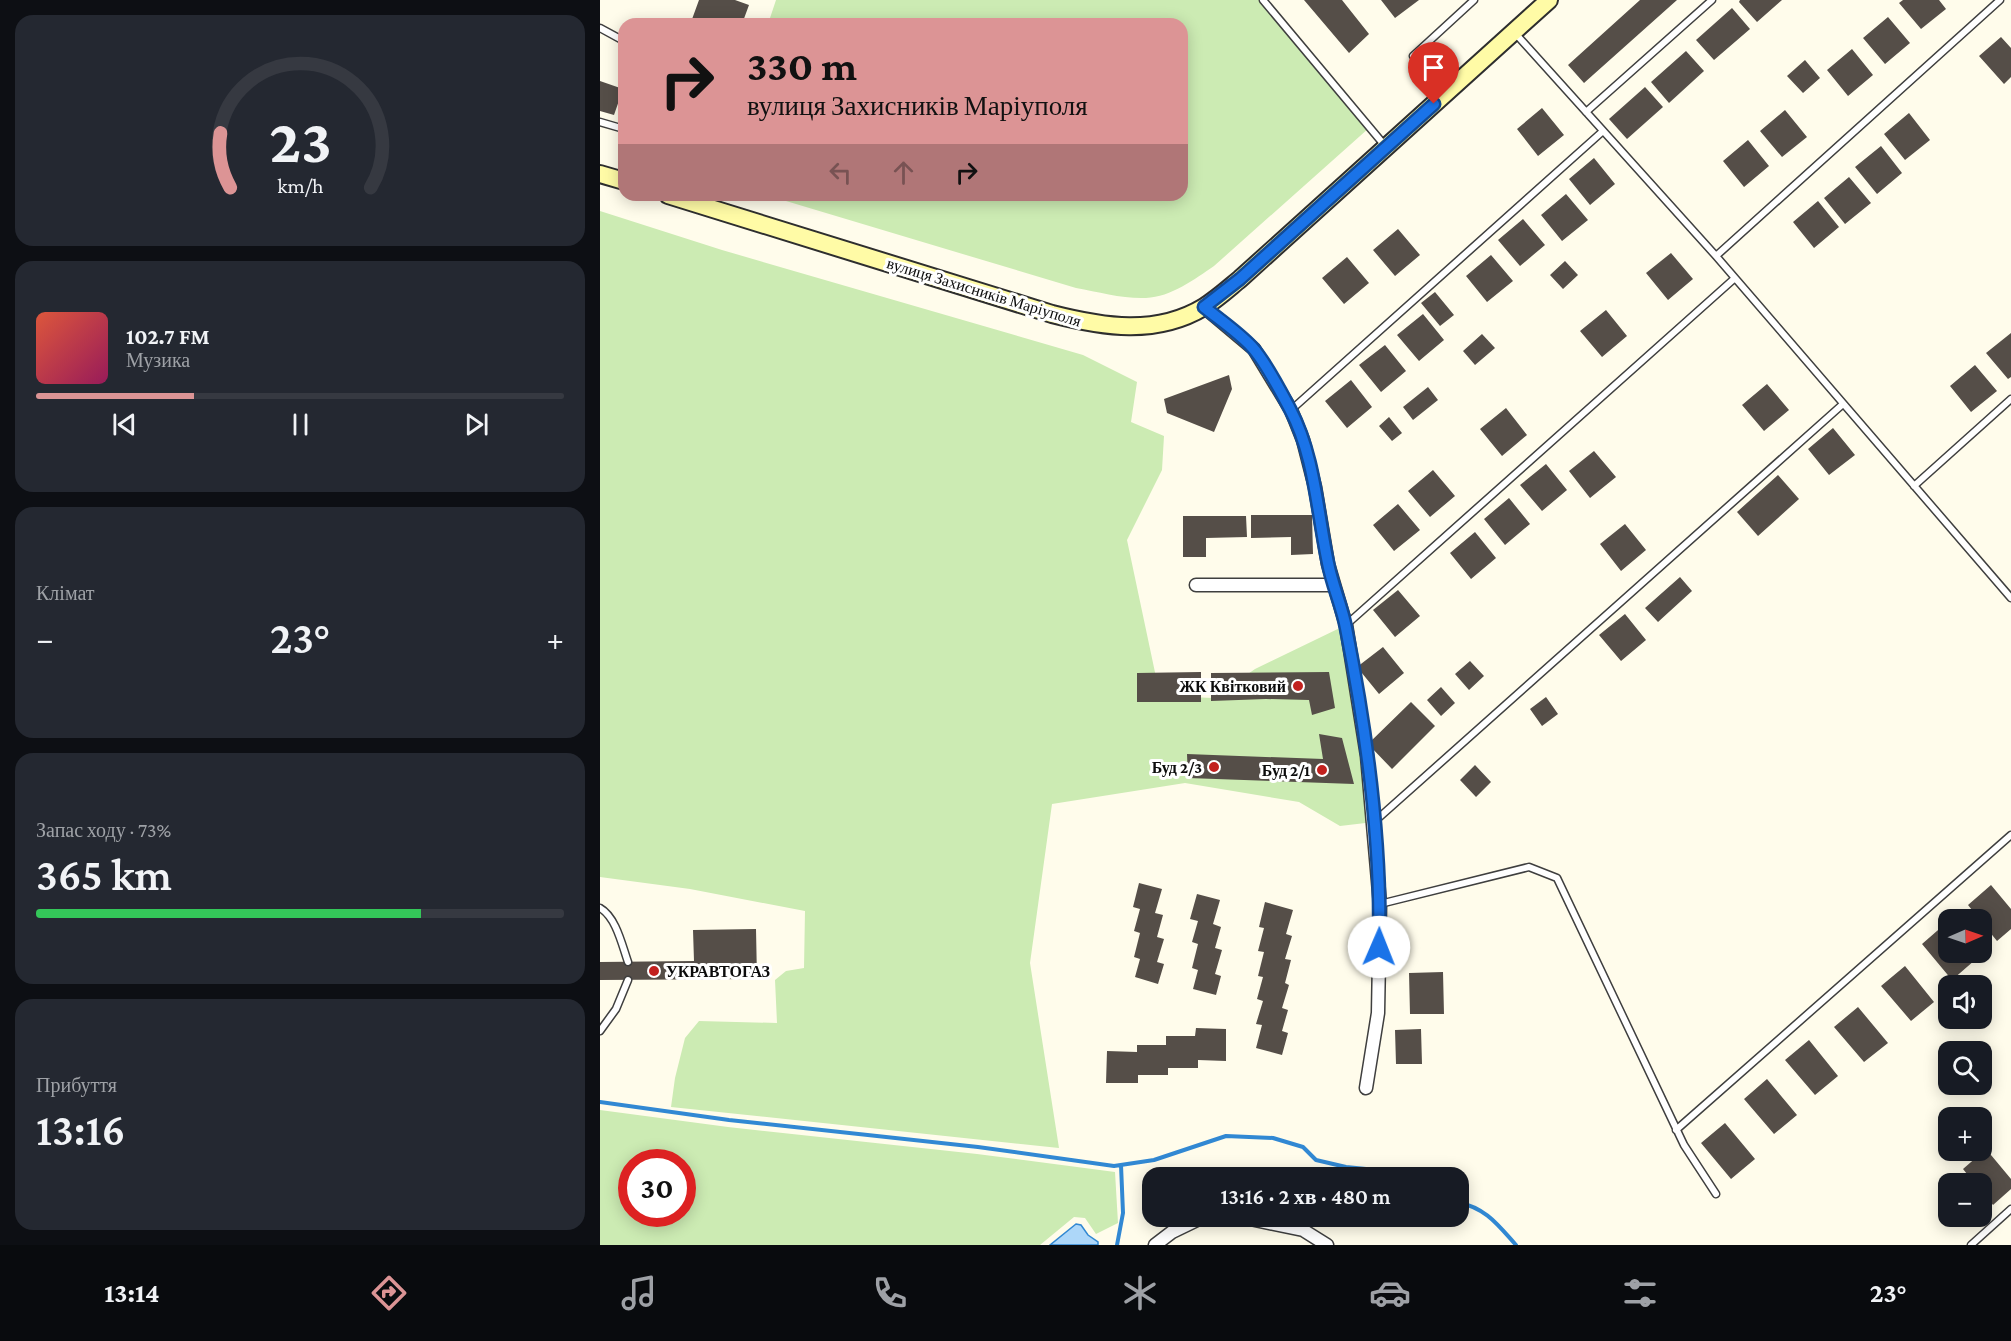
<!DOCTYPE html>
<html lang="uk">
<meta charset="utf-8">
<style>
:root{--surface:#171b24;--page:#242831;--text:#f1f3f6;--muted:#9ea1a6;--line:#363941;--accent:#dc9495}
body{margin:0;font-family:"Crimson Pro",serif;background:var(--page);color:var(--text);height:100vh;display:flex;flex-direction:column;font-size:22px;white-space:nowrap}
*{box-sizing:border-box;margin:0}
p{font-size:20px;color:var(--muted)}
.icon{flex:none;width:33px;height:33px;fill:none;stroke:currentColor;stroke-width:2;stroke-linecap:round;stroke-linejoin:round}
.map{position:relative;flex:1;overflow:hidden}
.side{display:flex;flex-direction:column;gap:15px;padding:15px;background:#0d0f14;width:600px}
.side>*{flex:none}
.top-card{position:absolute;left:18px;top:18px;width:570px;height:183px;border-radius:18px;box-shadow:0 3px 15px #0003;background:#dc9495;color:#111;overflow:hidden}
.needle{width:39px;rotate:88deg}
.fabs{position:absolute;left:1338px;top:909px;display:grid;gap:12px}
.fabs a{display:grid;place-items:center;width:54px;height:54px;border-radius:12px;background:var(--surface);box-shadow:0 3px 15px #0003;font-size:30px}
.speed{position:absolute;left:18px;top:1149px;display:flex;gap:12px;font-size:30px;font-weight:700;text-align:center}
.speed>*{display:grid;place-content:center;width:78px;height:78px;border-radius:50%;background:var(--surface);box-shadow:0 3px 15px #0003;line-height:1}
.speed .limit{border:9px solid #d22;background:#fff;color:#111}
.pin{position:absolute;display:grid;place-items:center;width:51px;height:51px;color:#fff;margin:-62px -26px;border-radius:50% 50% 50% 0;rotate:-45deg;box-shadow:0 0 6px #0007}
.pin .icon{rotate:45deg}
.me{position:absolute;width:66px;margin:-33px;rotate:1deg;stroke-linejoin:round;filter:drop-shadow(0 0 4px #0008)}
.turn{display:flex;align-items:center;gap:21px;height:126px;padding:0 30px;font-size:27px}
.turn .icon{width:78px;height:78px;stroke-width:2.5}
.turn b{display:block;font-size:42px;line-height:51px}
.lanes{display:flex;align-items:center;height:57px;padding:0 30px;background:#0003;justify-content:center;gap:30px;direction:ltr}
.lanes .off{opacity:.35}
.big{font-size:45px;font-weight:600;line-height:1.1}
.side .widget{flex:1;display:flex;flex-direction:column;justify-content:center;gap:9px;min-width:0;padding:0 21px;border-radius:18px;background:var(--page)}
.side .dial{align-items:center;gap:0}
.dial svg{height:156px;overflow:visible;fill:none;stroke:var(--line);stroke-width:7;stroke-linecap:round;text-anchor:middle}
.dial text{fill:var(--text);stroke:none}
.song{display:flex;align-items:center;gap:18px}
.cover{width:72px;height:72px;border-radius:9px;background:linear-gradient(135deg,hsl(10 70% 55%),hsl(330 70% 35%))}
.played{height:6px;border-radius:3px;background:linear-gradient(90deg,var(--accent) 30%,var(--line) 30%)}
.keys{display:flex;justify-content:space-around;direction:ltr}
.heat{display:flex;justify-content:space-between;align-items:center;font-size:33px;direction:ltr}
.charge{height:9px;border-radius:4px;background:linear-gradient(90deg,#34c759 73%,var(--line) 0)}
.trip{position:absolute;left:542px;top:1167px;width:327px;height:60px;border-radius:18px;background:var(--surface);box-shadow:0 3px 15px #0003;font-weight:600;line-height:60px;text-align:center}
.tabs{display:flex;height:96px;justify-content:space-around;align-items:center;background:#090b0e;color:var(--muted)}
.tabs .icon{width:42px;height:42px}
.tabs .active{color:var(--accent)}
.tabs b{font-size:27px;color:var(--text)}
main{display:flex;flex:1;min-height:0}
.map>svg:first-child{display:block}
</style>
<main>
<section class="side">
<div class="widget dial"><svg viewBox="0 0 100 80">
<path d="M14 69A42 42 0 1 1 86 69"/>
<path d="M14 69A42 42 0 0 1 9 41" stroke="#dc9495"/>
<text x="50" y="56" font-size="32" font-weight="700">23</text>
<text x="50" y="72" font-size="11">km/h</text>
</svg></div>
<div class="widget">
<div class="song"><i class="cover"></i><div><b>102.7 FM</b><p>Музика</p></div></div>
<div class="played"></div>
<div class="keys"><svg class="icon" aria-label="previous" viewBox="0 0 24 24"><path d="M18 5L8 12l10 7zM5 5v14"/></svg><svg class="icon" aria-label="pause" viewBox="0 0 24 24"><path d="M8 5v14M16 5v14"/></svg><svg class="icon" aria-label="next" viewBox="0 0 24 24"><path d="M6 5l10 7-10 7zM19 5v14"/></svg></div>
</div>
<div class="widget"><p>Клімат</p>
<div class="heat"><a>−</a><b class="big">23°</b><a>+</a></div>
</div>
<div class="widget"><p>Запас ходу · 73%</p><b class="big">365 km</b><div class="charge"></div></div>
<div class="widget"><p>Прибуття</p><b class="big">13:16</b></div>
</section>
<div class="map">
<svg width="1411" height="1245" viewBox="0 0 1411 1245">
<rect width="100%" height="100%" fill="#fffceb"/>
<path fill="#ccebb3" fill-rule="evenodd" d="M176 0H663L769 128 614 266C595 279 571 297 546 298 523 299 499 292 476 288L166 195H582V24H168Z
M0 211 122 250 483 355 537 382 531 422 564 436 562 470 527 540 560 696 614 698 655 669 746 625 774 822 740 826 699 802 585 783 452 804 430 963 459 1148 71 1107 75 1078 85 1038 99 1021 177 1023 175 980 186 971 204 968 205 911 90 889 0 877Z
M0 1110 128 1127 377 1154 515 1172 518 1223 496 1234 485 1218 474 1217 440 1245H0ZM32 1162H82V1214H32Z"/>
<path fill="#add7f9" stroke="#3188d3" stroke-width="1.5" d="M476 1224 481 1225 488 1235 498 1242V1245H450Z"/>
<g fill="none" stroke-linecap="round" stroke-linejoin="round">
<path stroke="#3188d3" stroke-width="4" d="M0 1102 129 1120 378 1147 514 1166 554 1160 626 1136 673 1138 703 1147 716 1160 746 1167 776 1170 793 1178
M858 1202C887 1209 897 1224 916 1245
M517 1245 523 1213 521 1165"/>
</g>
<path fill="#554e48" d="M99 0H135L149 5 142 24H96L91 22Z
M704 0H742L769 34 749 53Z
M781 0H819L795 18Z
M1040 0H1077L984 83 968 65Z
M1140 0H1182L1157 22 1139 2Z
M1303 0H1339L1346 9 1321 29 1299 3Z
M1132 8 1150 29 1114 60 1096 40Z
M1288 17 1310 43 1285 64 1263 38Z
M1401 37 1411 48V77L1404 84 1379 56Z
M1252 49 1273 75 1248 96 1227 70Z
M1086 51 1104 71 1069 103 1051 82Z
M1205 60 1220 78 1203 93 1187 76Z
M0 81 23 89 14 115 0 111Z
M1045 87 1063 107 1027 139 1009 119Z
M942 108 964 135 938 156 917 129Z
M1185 110 1207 137 1182 157 1160 131Z
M1309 113 1330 140 1305 160 1284 134Z
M1148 140 1169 166 1144 187 1123 161Z
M1281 146 1302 173 1277 194 1255 167Z
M994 158 1015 184 990 205 969 179Z
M1249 177 1271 203 1245 224 1224 198Z
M966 194 988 220 962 241 941 215Z
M1218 201 1239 227 1214 248 1193 222Z
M923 219 945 245 920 266 898 240Z
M798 229 820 255 795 276 773 250Z
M1071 253 1093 279 1068 300 1046 273Z
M891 255 913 281 887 302 866 276Z
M747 257 769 283 744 304 722 278Z
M965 261 978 275 963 289 950 275Z
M835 292 854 315 840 326 821 303Z
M1006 310 1027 336 1002 357 980 331Z
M823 314 844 340 819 361 797 335Z
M1411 333V377L1408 379 1386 353Z
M882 334 895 348 875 365 863 351Z
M785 345 806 371 781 392 759 365Z
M1375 365 1397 391 1371 412 1350 386Z
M629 375 632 389 614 432 567 413 564 399Z
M751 380 772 407 747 428 725 401Z
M1167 384 1189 410 1164 431 1142 405Z
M828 387 838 400 813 420 803 407Z
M906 408 927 435 902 456 880 429Z
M789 417 802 433 792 441 779 426Z
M1233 428 1255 455 1229 475 1208 449Z
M994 451 1016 477 990 498 969 471Z
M946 464 967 490 942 511 920 485Z
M833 470 855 496 830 517 808 491Z
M1178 475 1199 499 1158 536 1137 512Z
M909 498 930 524 905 545 884 519Z
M798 504 820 530 794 551 773 525Z
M651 515H712L713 554 691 555V537L651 538Z
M583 516H646L647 537 606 538V557H583Z
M1025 524 1046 550 1021 571 1000 544Z
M875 532 896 558 871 579 850 553Z
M1080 577 1092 591 1058 622 1045 608Z
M798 590 820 616 795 637 773 610Z
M1025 614 1046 640 1021 661 999 635Z
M783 647 804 673 779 694 757 667Z
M870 661 884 676 869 690 855 674Z
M601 672V702H537V673Z
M729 672 735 708 712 715 709 700 666 699 611 701V673Z
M841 687 855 703 841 716 827 700Z
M946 697 958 714 942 726 930 709Z
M811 702 835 726 792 769 768 744Z
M719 734 742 738 754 784 588 778 587 754 723 759Z
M875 765 891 782 876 797 860 780Z
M539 883 562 889 555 913 563 915 557 937 564 939 557 962 564 964 558 984 535 977 540 959 534 957 540 933 534 931 540 909 533 907Z
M1391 885 1411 909V929L1397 941 1368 905Z
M597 894 620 900 613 924 621 927 615 948 622 950 615 974 621 976 616 995 593 989 598 970 592 968 598 944 592 942 598 921 590 919Z
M665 902 693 910 686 934 692 936 685 959 691 960 685 983 689 985 682 1008 688 1010 682 1031 688 1033 682 1055 656 1048 662 1025 656 1024 663 1001 657 999 663 977 658 976 664 952 658 951 664 928 659 927Z
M1345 924 1348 928V952H1369L1375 960 1352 980 1322 944Z
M156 929 157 979 0 980V962L94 961 93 930Z
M1305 966 1334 1002 1311 1021 1281 986Z
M843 972 844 1014H810L809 973Z
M1258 1007 1288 1043 1264 1062 1234 1027Z
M596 1028 626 1029V1061L598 1060V1068H568V1075H538V1083H506L507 1051 537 1052V1045H566V1036H595Z
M821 1029 822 1064H796L795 1030Z
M1209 1040 1238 1076 1215 1095 1185 1060Z
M1167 1079 1197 1115 1174 1134 1144 1099Z
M1125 1123 1155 1159 1131 1179 1101 1143Z
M1386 1149 1411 1179V1189L1393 1205 1382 1191V1184H1375L1363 1169Z"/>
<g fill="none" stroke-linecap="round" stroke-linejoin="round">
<g stroke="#3f3f3f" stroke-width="9">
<path id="lane" d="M663 0 786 147
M0 28 24 41
M914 32 1116 256 1411 598
M813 56 874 0
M986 112 1112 0
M0 122 24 129
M1116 256 1400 0
M691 410 1003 131
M1314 486 1411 399
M746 625 1135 278
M774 822 1243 404
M780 904 929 867 957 878 1084 1145 1116 1194
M0 908C16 917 22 945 28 962
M0 1031 16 1009 28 980
M1076 1130 1411 835
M1371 1245 1411 1209"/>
</g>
<g stroke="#3f3f3f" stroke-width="15">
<path id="street" d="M604 307 654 349 691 410 703 440 715 487 728 564 746 625 767 756 780 904 778 1013 766 1088
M596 585H734
M636 1216 703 1230 727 1245
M555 1245 572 1232 605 1216"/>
</g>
<g stroke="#2e2e2e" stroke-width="20">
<path id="secondary" d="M0 174 24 181
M68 195 452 314C503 327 556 336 604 307 617 299 629 288 640 279L949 0"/>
</g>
<use href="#lane" stroke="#fff" stroke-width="6"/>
<use href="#street" stroke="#fff" stroke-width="12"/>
<use href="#secondary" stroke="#fffba6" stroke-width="16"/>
</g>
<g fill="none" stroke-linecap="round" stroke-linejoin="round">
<g stroke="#114b97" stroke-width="15">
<path id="route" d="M779 947C782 841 767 733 746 628 742 606 732 585 728 563 717 512 715 456 690 409 681 392 665 361 652 347 638 332 620 320 604 307L640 279 834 104"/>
</g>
<use href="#route" stroke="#1a73e8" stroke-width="10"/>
</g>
<g fill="#c2211e" stroke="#fff" stroke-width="2">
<circle cx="698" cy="686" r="6"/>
<circle cx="614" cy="767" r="6"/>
<circle cx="722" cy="770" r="6"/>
<circle cx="54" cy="971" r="6"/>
</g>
<g text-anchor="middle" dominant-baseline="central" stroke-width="6" stroke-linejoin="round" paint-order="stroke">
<g font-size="16" fill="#0c0c0c" stroke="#fff">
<text transform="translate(384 292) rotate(17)">вулиця Захисників Маріуполя</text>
</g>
<g font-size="16" font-weight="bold" fill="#0c0c0c" stroke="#fff" text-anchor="end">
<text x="686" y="686">ЖК Квітковий</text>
<text x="602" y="767">Буд 2/3</text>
<text x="710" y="770">Буд 2/1</text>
<text x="66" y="971" text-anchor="start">УКРАВТОГАЗ</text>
</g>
</g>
</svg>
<div class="fabs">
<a><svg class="needle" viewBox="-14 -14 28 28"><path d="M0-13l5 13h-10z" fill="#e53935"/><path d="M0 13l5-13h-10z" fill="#9ea1a6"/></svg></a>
<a><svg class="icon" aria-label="sound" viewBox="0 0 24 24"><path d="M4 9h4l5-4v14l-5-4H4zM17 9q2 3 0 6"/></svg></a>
<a><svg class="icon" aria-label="search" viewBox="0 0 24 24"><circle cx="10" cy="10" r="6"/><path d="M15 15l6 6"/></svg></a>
<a>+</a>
<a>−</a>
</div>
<div class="speed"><div class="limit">30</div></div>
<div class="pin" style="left:834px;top:104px;background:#d93025"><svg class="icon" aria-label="arrive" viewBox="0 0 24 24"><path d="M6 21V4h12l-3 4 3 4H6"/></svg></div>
<svg class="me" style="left:779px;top:947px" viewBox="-20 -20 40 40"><circle r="19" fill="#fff"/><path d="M0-13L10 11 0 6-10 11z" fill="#1a73e8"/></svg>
<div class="trip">13:16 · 2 хв · 480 m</div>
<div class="top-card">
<div class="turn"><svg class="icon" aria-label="right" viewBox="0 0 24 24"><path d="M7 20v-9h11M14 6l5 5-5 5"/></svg><div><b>330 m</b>вулиця Захисників Маріуполя</div></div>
<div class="lanes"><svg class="icon off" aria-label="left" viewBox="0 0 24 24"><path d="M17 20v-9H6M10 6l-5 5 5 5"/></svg><svg class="icon off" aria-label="ahead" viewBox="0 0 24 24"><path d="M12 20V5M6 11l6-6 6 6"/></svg><svg class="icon" aria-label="right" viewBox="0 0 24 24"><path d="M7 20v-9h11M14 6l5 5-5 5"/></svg></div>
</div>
</div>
</main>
<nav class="tabs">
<b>13:14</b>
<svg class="icon active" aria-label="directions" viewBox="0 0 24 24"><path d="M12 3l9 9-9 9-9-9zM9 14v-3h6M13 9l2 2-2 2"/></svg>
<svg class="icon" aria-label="music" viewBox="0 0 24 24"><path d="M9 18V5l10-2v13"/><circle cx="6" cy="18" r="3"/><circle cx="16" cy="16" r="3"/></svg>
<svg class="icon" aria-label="phone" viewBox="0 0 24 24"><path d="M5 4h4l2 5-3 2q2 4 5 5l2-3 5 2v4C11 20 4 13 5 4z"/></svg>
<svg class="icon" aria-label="climate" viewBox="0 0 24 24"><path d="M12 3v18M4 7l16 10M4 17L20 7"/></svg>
<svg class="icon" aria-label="car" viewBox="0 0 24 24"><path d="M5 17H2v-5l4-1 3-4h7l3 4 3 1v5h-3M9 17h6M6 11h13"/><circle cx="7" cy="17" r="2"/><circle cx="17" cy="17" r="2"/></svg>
<svg class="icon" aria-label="filters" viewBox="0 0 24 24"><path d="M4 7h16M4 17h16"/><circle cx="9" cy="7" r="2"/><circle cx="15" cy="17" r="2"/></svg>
<b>23°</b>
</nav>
